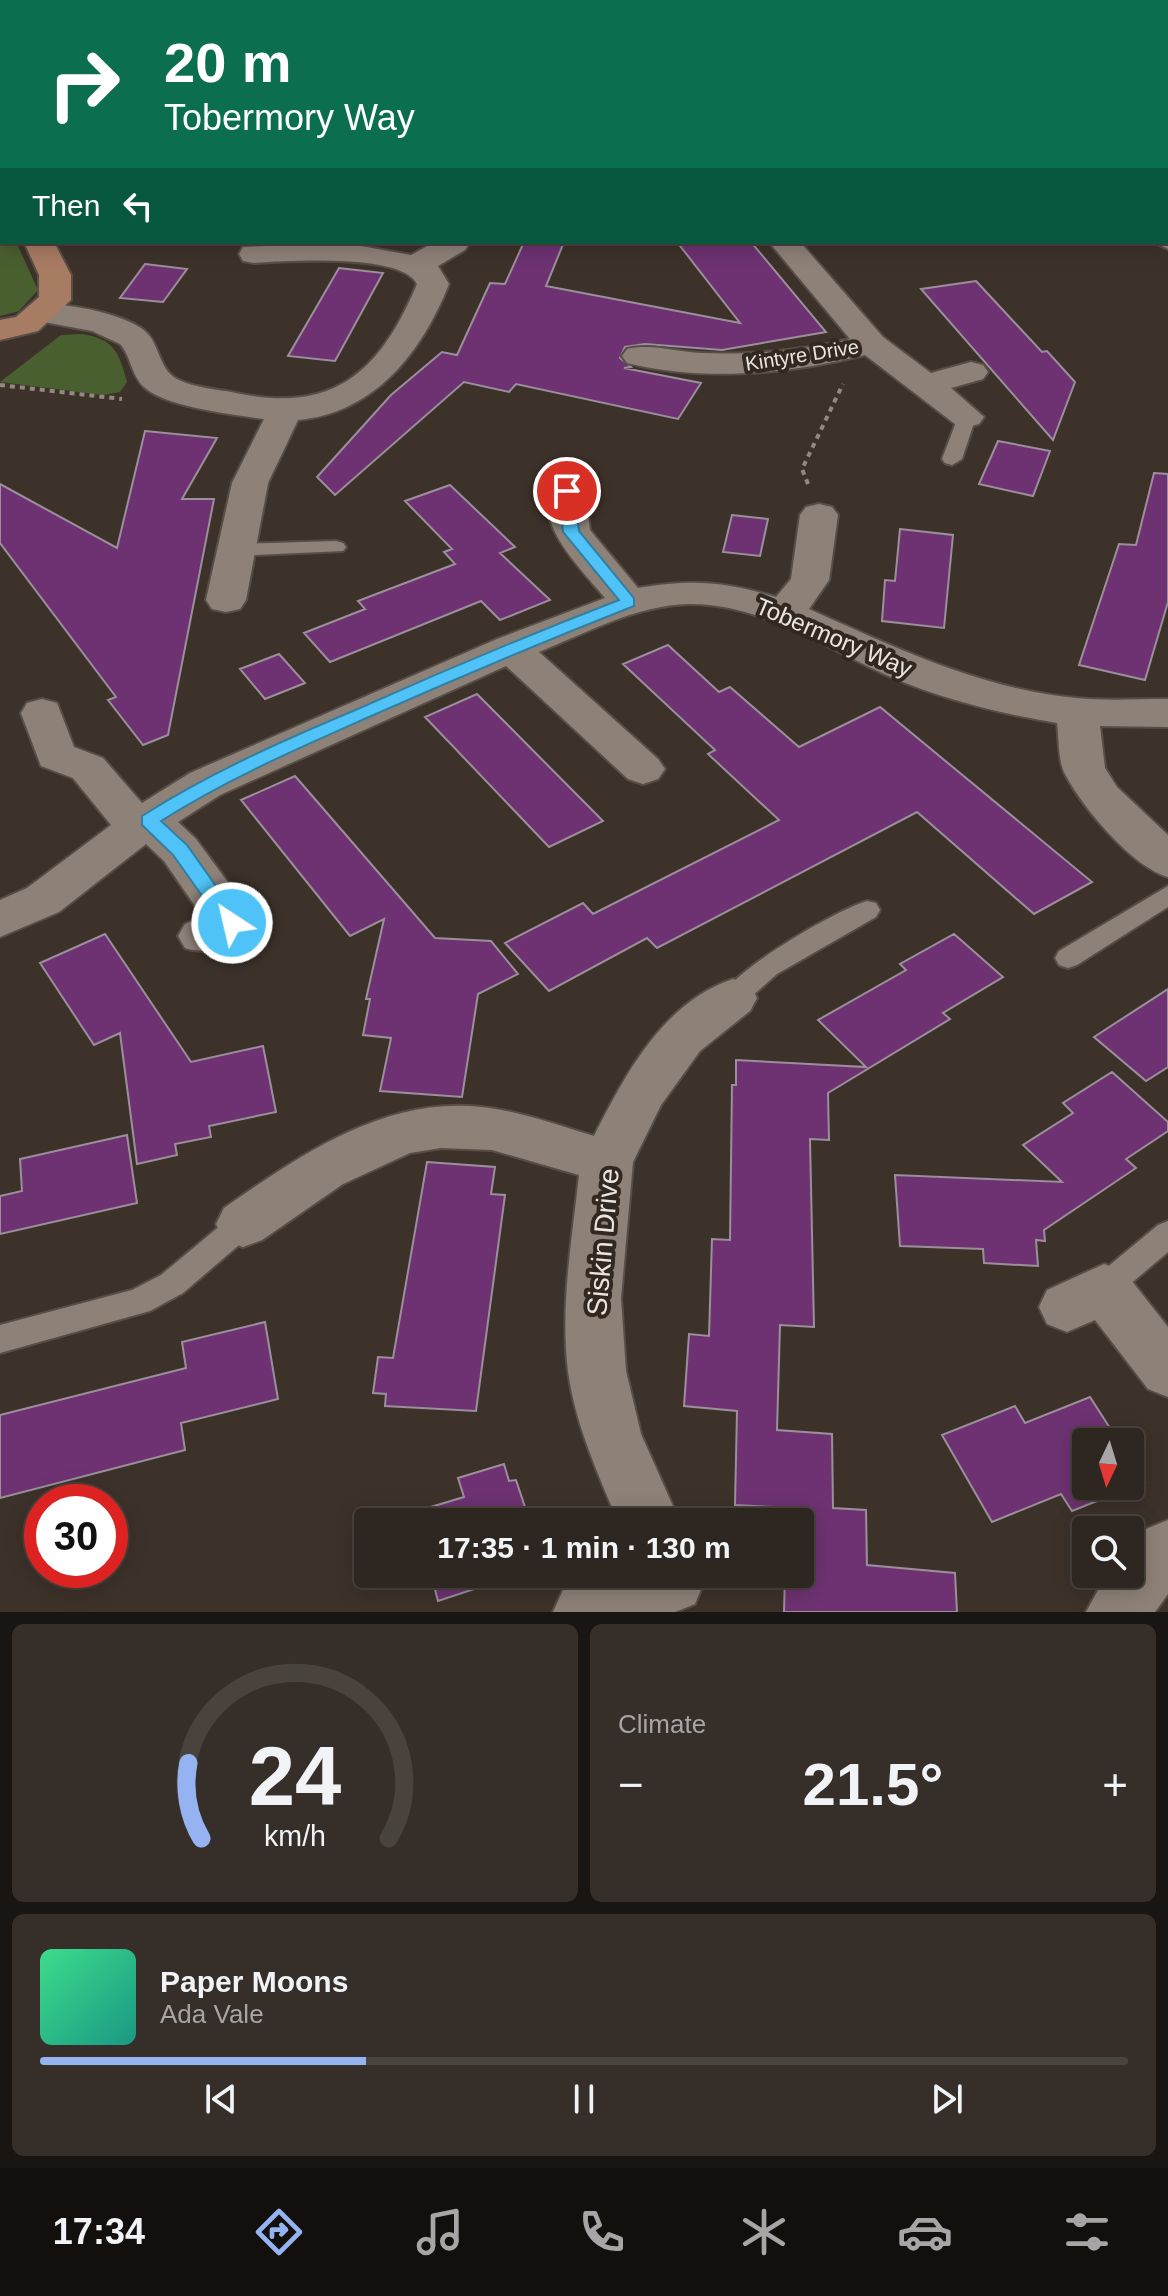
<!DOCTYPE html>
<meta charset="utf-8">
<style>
:root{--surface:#2e2620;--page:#362e29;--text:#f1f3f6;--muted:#a7a5a5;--line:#49433e;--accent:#95b2f1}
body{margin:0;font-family:Helvetica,sans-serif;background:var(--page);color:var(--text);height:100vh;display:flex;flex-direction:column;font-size:30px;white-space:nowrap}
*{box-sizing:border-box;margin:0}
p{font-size:26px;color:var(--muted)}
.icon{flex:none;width:44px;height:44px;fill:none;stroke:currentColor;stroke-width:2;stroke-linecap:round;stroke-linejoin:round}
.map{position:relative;height:1612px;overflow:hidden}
.side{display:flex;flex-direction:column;gap:12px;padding:12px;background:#191512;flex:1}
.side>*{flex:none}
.hud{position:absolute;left:0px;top:0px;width:1168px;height:244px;box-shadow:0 4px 20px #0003,0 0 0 2px var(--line);background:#0b6e4f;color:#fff;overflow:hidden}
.needle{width:52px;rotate:184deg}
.controls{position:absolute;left:1072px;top:1428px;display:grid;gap:16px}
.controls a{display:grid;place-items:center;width:72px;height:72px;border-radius:8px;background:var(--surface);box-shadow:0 4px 20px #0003,0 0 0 2px var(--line);font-size:40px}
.speed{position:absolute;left:24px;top:1484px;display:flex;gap:16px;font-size:40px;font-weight:700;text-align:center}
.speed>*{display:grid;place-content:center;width:104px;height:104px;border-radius:50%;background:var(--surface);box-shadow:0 4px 20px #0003,0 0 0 2px var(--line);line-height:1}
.speed .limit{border:12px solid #d22;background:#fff;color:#111}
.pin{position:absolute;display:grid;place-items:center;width:68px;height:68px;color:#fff;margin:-34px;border:4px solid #fff;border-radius:50%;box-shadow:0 2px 8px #0007}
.me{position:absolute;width:88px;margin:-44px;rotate:325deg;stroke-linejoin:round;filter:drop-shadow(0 0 6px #0008)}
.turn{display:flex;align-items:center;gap:28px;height:168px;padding:0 32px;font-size:36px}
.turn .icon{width:104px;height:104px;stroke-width:2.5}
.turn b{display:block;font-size:56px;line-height:68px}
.then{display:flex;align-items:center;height:76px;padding:0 32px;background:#0003;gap:16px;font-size:30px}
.big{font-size:60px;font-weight:700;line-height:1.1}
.side .card{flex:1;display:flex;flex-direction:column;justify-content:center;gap:12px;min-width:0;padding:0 28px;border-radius:12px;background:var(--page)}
.side .dial{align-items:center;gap:0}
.dial svg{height:208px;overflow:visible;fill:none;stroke:var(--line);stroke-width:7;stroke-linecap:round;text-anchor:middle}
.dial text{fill:var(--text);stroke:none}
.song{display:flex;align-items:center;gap:24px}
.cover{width:96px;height:96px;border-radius:12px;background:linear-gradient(135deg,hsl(150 70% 55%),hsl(170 70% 35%))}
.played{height:8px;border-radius:4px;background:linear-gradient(90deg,var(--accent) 30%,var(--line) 30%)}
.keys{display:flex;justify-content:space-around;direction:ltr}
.heat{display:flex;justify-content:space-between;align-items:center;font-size:44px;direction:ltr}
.side .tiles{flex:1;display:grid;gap:12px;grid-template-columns:1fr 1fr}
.card:last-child{grid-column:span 2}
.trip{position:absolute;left:354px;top:1508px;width:460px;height:80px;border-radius:8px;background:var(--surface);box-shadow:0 4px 20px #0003,0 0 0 2px var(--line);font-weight:700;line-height:80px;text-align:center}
.dock{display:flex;height:128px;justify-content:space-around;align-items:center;background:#120f0d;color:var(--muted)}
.dock .icon{width:56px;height:56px}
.dock .selected{color:var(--accent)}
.dock b{font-size:36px;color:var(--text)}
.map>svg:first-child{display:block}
</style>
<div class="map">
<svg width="1168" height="1612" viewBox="0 0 1168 1612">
<rect width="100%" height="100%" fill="#3d322a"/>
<path fill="#47392b" d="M0 0H584L586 2H2L0 215Z"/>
<path fill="#4a5f30" d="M0 238 2 242 18 246 38 290 19 311 0 316Z
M82 334C114 339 119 352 127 382L120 392 103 395 0 382 61 335Z"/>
<path fill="#6e3272" stroke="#9a8f9a" stroke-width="2" d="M524 242H564L546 286 740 323 677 242H751L826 332 722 350 645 344 625 347 620 358 631 367 624 368 701 383 678 419 516 384 509 392 464 382 335 495 317 477 391 395 442 352 457 355 490 283 505 284Z
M145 264 187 269 163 302 120 298Z
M339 268 383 273 335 361 288 356Z
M976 281 1042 352 1047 351 1075 382 1053 440 921 289Z
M145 431 217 438 182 499H214L168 735 143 745 108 700 116 697 0 543V484L117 548Z
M998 441 1050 451 1033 496 979 484Z
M1154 473 1168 474V602L1145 680 1079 665 1119 544 1136 545Z
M450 485 515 547 500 553 550 600 500 620 481 601 330 662 304 633 365 609 358 601 455 564 444 552 452 549 405 501Z
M732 515 768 519 760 556 723 552Z
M900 529 953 535 944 628 882 621 885 580 895 581Z
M668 645 719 692 730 687 799 747 880 707 1092 882 1034 914 917 812 657 948 647 938 549 991 505 943 583 903 593 914 779 820 708 754 715 750 623 664Z
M279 654 305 683 265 699 240 669Z
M477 694 603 821 549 847 425 717Z
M295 776 435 938 491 941 518 974 478 994 462 1097 380 1091 391 1038 363 1035 370 999H366L384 919 350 936 241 800Z
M105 934 191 1062 263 1046 276 1112 209 1126 211 1137 175 1144 177 1155 137 1164 120 1033 94 1045 40 963Z
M954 934 1003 977 943 1013 950 1019 828 1093 829 1140 810 1139 814 1327 780 1325 777 1430 832 1434 833 1508 866 1510 867 1565 955 1573 957 1612H784L785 1574H800V1522H772V1507L735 1505 737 1411 684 1406 689 1334 709 1336 712 1239 730 1240 732 1085H736V1060L866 1067 818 1020 906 970 900 964Z
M1168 989V1067L1146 1081 1094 1037Z
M1112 1072 1168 1122V1131L1126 1159 1136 1168 1044 1230 1045 1241 1036 1240 1038 1266 984 1263 983 1249 900 1246 895 1175 1062 1182 1023 1145 1073 1113 1063 1103Z
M127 1135 137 1203 0 1234V1196L22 1191 20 1159Z
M427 1162 495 1167 491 1194 505 1195 476 1411 385 1406 386 1394 373 1393 378 1357 393 1358Z
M265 1322 278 1399 181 1423 185 1450 0 1498V1415L186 1368 182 1342Z
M1090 1397 1119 1442H1086V1486H1130V1459L1145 1482 1072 1511 1061 1494 992 1522 942 1435 1015 1406 1025 1423Z
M504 1464 509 1481 516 1480 530 1522H416L414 1512 464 1497 458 1478Z
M431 1574H520L438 1601Z"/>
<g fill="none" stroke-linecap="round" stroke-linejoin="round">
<g stroke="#574e47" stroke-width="4">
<path id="lane" d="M197 0H211L196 2Z
M462 0H477L479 2H464Z
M967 411 976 417 962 459 952 465 945 463 942 459 958 417Z
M336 541 343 543 346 547 343 551 235 556 225 550 235 544Z
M1168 886V907L1077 965 1068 968 1059 965 1055 958 1059 951Z
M867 901 876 903 880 910 876 917 777 974 742 1005 733 1008 724 1005 720 998C735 969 834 911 867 901Z
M243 1211 253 1215 258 1224 253 1233 183 1293 150 1311 0 1353V1325L132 1290 161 1275 233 1215Z
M1168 1221V1252L1115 1297 1104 1301 1093 1297 1089 1288 1093 1279 1158 1225Z"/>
</g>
<g stroke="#574e47" stroke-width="4">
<path id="street" d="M1153 0H1168V8L1166 2Z
M1166 229H1168V249L1154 242H1166Z
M435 242 469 244 465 250 438 266 449 284C422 352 375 413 298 420L268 483 246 600 240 609 226 612 212 609 206 600 232 483 264 419C235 415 165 407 144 387 131 375 131 356 120 344L92 331 33 320 28 313 33 306C58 300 130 314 148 334 160 348 160 370 177 379 194 388 217 389 236 393 334 414 380 372 417 284 402 253 285 261 254 263L243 261 239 254 243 247 344 243 411 255Z
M769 242H800L883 337 931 373 971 362 983 365 988 372 983 379 951 388 984 417 979 424 967 427 955 424 865 355C788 374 705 382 627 363L622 356 627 349C650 343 677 352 701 353 751 355 801 351 850 339Z
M567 480 580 483 585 491 590 530 638 588C693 579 723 581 776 597L791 579 800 515 806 507 819 504 832 507 838 515 829 580 809 609C894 647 981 689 1076 698 1106 701 1138 699 1168 699V727L1100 726 1105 768 1117 787 1168 835V877C1132 867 1081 806 1064 772 1058 759 1059 738 1057 723 1003 714 945 700 893 678 829 650 761 603 689 604 637 605 586 633 539 652L658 759 665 769 658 779 643 784 628 779 506 666 220 795 178 822 196 839 249 911 255 923C243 946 209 956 185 948L178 936 185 924 202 916 164 861 146 844 59 912 0 937V900L27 888 111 825 73 778 41 766 21 713 27 703 42 699 57 703 74 747 103 758 142 803 190 773 497 639 605 598C583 571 529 520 554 483Z
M733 979 750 985 757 998 750 1011 700 1051 661 1105 633 1162 621 1298 626 1371 641 1434 680 1522H618C598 1473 575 1424 568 1371 560 1306 572 1240 579 1175L492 1150 441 1148 410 1153 343 1184 262 1240 243 1247 224 1240 216 1224 224 1208C299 1156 384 1096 481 1107 520 1111 557 1125 594 1136 625 1075 663 1002 733 979Z
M1104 1264 1124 1271 1168 1327V1397L1148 1389 1095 1320 1067 1332 1047 1324 1039 1307 1047 1290Z
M1168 1520V1594L1155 1612H1086L1107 1574H1130V1544L1146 1529Z
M604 1574H701L704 1582 695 1604 675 1612H553L563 1590Z"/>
</g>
<g stroke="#574e47" stroke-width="4">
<path id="secondary" d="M1166 63H1168V79H1166Z
M0 219H2V238H0Z
M24 242H54L71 275V300L38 331 0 340V320L16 317 39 297V275Z"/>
</g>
<path stroke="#938983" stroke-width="4" stroke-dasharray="5 5" stroke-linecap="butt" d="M0 385 122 399
M808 484 802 469 843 384"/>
<use href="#lane" fill="#8e8278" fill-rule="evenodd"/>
<use href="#street" fill="#8e8278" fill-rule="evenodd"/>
<use href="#secondary" fill="#a87b63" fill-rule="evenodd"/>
</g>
<path fill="#4fc3f7" stroke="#337fa1" stroke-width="2" d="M567 486 574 491 579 531 634 598V606C545 641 457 678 369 717 297 749 227 779 161 821L187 845 242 923 239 928H225L173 855 142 825V816C211 772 284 740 360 708 445 670 531 634 619 600L563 532 559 491Z"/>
<g text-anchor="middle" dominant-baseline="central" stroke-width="8" stroke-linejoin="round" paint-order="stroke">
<g font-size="20" fill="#ebe4df" stroke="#322820">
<text transform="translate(802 355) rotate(-9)">Kintyre Drive</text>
</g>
<g font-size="24" fill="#ebe4df" stroke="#322820">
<text transform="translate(834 637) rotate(23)">Tobermory Way</text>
</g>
<g font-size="28" fill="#ebe4df" stroke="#322820">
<text transform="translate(603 1242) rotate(-85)">Siskin Drive</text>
</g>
</g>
</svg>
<div class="controls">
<a><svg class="needle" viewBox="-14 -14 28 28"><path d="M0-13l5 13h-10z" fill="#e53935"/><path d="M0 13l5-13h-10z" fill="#a7a5a5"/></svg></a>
<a><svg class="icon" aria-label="search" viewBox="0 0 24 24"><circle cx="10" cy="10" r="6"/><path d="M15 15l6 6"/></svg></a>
</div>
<div class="speed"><div class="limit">30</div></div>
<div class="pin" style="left:567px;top:491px;background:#d93025"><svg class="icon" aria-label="arrive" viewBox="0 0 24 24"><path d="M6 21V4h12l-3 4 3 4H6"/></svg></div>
<svg class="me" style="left:232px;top:923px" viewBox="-20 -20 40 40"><circle r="17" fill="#4fc3f7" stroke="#fff" stroke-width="3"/><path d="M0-11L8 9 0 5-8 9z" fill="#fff"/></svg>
<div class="trip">17:35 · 1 min · 130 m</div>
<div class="hud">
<div class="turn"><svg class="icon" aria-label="right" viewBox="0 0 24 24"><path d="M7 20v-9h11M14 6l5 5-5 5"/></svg><div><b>20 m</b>Tobermory Way</div></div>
<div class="then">Then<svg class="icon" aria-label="left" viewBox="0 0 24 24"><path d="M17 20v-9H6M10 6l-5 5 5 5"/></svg></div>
</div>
</div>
<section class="side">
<div class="tiles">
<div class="card dial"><svg viewBox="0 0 100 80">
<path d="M14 69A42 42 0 1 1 86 69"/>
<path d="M14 69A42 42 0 0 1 9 40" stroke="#95b2f1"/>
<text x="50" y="56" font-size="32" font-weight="700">24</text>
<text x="50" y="72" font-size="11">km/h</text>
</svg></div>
<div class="card"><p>Climate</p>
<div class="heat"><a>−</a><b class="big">21.5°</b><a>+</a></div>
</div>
<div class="card">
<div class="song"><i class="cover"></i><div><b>Paper Moons</b><p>Ada Vale</p></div></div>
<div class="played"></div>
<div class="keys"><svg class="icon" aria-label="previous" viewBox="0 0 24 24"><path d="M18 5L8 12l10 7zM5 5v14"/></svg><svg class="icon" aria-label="pause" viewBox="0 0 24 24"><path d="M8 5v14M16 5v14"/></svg><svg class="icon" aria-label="next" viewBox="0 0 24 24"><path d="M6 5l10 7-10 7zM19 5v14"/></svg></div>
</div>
</div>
</section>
<nav class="dock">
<b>17:34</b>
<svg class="icon selected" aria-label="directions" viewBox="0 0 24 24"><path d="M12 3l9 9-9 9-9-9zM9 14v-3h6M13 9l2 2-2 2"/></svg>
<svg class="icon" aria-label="music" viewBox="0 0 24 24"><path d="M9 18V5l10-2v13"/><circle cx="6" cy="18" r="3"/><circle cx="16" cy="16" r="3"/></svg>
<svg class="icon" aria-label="phone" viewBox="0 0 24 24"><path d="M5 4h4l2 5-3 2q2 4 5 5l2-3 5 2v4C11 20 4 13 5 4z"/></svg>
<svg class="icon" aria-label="climate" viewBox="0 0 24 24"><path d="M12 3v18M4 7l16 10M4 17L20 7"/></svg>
<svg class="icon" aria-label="car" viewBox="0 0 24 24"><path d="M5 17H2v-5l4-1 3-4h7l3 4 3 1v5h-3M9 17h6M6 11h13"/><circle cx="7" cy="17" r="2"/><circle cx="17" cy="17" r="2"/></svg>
<svg class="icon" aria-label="filters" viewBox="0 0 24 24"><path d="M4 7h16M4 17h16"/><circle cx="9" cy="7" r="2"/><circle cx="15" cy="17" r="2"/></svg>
</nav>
